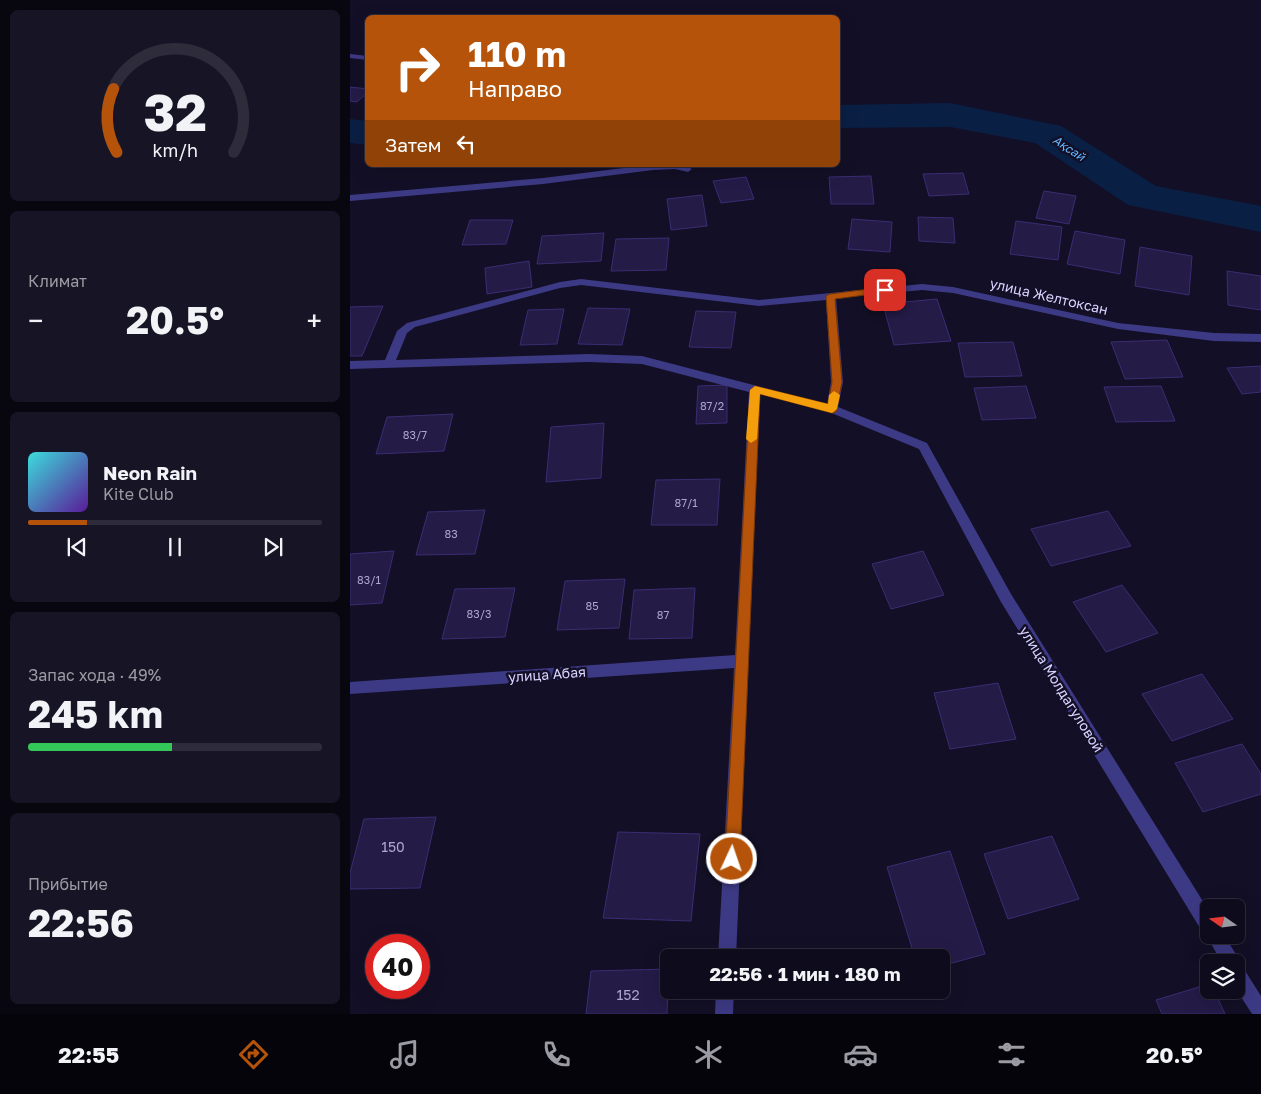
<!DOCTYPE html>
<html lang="ru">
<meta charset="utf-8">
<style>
:root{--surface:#0e0b1c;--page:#171425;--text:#f1f3f6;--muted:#9b9ba3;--line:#2e2b3b;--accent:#b45309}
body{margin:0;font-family:"Golos Text",sans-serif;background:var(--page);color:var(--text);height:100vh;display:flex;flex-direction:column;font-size:19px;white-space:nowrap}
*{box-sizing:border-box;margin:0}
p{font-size:16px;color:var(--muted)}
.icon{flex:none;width:28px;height:28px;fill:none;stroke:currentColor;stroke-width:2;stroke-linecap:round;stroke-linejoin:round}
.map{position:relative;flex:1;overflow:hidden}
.panel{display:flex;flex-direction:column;gap:10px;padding:10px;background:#08060f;width:350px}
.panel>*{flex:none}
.hud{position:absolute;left:15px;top:15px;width:475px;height:152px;border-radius:8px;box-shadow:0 5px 20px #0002,0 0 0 1px var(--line);background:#b45309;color:#fff;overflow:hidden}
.needle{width:32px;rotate:284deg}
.tools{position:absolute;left:850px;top:899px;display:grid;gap:10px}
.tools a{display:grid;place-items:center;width:45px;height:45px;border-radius:8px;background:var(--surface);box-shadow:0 5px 20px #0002,0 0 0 1px var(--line);font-size:25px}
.speed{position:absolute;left:15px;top:934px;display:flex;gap:10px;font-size:25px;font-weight:700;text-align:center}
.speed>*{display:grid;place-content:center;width:65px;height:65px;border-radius:50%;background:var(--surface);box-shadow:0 5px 20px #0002,0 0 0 1px var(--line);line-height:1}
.speed .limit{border:8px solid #d22;background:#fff;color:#111}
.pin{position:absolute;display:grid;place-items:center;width:42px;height:42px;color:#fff;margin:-21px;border-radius:10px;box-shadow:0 2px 8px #0006}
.me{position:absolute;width:55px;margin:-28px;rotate:3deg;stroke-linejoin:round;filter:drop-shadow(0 0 4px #0008)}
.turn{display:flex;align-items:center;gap:18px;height:105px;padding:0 20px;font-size:22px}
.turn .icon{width:65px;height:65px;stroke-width:2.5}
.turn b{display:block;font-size:35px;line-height:42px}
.then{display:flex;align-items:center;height:48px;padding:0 20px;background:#0003;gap:10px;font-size:19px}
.big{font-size:38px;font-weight:700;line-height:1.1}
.panel .widget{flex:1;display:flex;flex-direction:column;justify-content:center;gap:8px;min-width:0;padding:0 18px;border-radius:8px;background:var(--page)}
.panel .dial{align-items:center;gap:0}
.dial svg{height:130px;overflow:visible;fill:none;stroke:var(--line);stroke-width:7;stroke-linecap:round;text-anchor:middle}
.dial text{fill:var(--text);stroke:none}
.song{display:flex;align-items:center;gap:15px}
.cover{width:60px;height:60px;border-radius:8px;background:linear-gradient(135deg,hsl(180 70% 55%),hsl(270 70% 35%))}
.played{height:5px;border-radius:2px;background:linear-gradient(90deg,var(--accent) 20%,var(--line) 20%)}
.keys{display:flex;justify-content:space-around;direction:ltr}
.heat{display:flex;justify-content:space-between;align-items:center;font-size:28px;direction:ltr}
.charge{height:8px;border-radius:4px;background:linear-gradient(90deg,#34c759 49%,var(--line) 0)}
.trip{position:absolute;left:310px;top:949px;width:290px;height:50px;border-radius:8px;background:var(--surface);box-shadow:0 5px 20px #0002,0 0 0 1px var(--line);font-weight:700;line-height:50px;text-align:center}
.tabs{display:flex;height:80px;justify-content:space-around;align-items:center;background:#06040b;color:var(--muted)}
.tabs .icon{width:35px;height:35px}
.tabs .selected{color:var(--accent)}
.tabs b{font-size:22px;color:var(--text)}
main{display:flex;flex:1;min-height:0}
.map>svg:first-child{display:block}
</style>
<main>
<section class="panel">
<div class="widget dial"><svg viewBox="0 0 100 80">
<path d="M14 69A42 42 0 1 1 86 69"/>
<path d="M14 69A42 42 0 0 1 12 30" stroke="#b45309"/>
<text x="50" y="56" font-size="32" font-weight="700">32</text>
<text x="50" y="72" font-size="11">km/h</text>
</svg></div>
<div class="widget"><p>Климат</p>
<div class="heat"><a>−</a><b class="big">20.5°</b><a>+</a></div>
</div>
<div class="widget">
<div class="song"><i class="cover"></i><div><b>Neon Rain</b><p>Kite Club</p></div></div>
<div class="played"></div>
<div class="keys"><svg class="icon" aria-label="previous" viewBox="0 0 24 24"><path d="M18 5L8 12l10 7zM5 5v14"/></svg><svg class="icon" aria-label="pause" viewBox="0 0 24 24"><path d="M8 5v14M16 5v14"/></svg><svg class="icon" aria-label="next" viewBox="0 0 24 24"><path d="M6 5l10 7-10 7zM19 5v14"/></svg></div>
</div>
<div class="widget"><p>Запас хода · 49%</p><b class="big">245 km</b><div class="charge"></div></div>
<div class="widget"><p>Прибытие</p><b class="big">22:56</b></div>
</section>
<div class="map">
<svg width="911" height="1014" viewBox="0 0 911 1014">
<rect width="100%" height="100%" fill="#130f26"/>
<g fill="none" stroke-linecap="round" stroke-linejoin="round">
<path fill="#0a1f44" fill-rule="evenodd" d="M600 103 711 126 806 186 911 206V232L778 205 685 143 600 127 488 128V105Z
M0 119 18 121V145L0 143Z"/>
</g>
<path fill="#241b47" stroke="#3b2d73" d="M0 87 18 89V92L7 102 0 101Z
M613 173 619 194 579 196 573 174Z
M521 176 524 204H481L479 177Z
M396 177 404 199 371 203 363 181Z
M694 191 726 196 719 224 686 218Z
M352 195 357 226 321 230 317 199Z
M568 217 603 218 605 243 569 241Z
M502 219 542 222 540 252 498 249Z
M120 220H163L156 244 112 245Z
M666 221 712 227 708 260 660 254Z
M725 231 775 240 770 274 717 264Z
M254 233 251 261 187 264 192 236Z
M319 238 316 270 261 271 266 239Z
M790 247 842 256 839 295 785 286Z
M179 261 182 287 137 294 135 268Z
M877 271 911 276V310L878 305Z
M587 299 601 341 544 345 533 304Z
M33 306 12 356H0V307Z
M238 308 280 309 272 345 228 344Z
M214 309 207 344 170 345 178 310Z
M346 311 386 312 381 348 339 347Z
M817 340 833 377 775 379 761 342Z
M663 342 672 376 615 377 608 343Z
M911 366V392L892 394 877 368Z
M377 385V423L346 424 348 386Z
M676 386 686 418 632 420 624 388Z
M811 386 825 421 766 422 754 387Z
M103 414 94 451 26 454 37 417Z
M254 423 251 478 196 482 201 427Z
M370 479 367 525H301L306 480Z
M135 510 125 554 66 555 78 512Z
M758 511 781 546 701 566 681 529Z
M44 551 32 603 0 605V554Z
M573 551 594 595 541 609 522 564Z
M275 579 269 628 207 630 215 581Z
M772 585 808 633 756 652 723 602Z
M165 588 155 637 92 639 105 589Z
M345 588 342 638 279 639 284 590Z
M852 674 883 719 822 741 792 694Z
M648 683 666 739 600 749 584 693Z
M892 744 911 774V794L853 812 825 763Z
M86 817 70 888 0 889V873L14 819Z
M268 832 350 834 341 921 253 918Z
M702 836 729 899 658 919 634 854Z
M600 851 635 954 591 966V958H565L537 867Z
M319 969 317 1014H236L241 971Z
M859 984V990H864L875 1014H812L806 1000Z"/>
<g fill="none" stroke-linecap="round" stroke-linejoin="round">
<path fill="#3d3a85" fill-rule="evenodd" d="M0 54 18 56V60L0 58Z
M298 165H332L342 169 338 172 325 169 303 170 193 184 0 201V195L193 178Z
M231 279 409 300 572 284 603 287 768 323 864 333 911 334V342L864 341 768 329 603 293 572 290 486 298 493 382 488 407 577 443 661 594 859 911V935H874L887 956 889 964 892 966 911 996V1014H902L886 989V962H871L856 934 853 933 651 602 569 449 479 412 410 394 386 958H368L384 668 0 694V682L385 655 399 392 292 364 239 362 0 369V361L35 360 47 331 57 323 210 282ZM231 285 409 306 476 300 481 382 477 404 292 356 239 354 46 360 57 333 65 327 210 288Z
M366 990H384L383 1014H365Z"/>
</g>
<path fill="#b45309" stroke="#753606" d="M535 287H538V292L485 299 492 382 486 412 482 413 410 394 390 859 388 864 382 866 377 864 375 859 400 390 405 386 478 404 482 382 476 296 480 294Z"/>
<path fill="#f59e0b" d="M405 386 478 404 479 395 484 391 490 395 487 409 482 413 410 394 407 439 401 443 396 439 400 390Z"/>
<g text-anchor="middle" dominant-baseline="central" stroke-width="5" stroke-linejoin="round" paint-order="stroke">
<g font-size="11" fill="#aca6d1">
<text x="362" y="405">87/2</text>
<text x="65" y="434">83/7</text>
<text x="336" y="502">87/1</text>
<text x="101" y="533">83</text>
<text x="19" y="579">83/1</text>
<text x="242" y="605">85</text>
<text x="129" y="613">83/3</text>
<text x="313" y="614">87</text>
</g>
<g font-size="12" font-style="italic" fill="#62b6ff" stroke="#130f26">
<text transform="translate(719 148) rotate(33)">Ақсай</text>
</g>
<g font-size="14" fill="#d9d4ff" stroke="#130f26">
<text transform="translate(699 296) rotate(13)">улица Желтоксан</text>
<text transform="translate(197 674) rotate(-4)">улица Абая</text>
<text transform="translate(712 689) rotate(58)">улица Молдагуловой</text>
</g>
<g font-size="14" fill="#aca6d1">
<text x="43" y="846">150</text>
<text x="278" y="994">152</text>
</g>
</g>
</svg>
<div class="tools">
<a><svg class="needle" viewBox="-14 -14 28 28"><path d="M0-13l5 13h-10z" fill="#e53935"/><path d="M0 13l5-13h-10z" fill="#9b9ba3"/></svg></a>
<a><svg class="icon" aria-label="layers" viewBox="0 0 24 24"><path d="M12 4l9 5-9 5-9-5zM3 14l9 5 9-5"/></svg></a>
</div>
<div class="speed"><div class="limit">40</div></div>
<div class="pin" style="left:535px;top:290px;background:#d93025"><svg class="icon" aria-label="arrive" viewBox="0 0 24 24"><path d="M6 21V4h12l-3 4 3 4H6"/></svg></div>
<svg class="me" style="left:382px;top:859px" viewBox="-20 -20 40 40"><circle r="17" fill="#b45309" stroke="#fff" stroke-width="3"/><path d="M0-11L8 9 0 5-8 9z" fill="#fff"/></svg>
<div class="trip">22:56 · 1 мин · 180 m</div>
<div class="hud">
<div class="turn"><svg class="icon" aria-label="right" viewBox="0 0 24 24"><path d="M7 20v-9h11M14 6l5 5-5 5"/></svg><div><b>110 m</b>Направо</div></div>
<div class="then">Затем<svg class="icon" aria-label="left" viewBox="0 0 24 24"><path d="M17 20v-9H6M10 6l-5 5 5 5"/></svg></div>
</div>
</div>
</main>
<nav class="tabs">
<b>22:55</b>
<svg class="icon selected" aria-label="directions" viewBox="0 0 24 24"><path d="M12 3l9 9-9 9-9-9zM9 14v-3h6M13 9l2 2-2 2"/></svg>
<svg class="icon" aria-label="music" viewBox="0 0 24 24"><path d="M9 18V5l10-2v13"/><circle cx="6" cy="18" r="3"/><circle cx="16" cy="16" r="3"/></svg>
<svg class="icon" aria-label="phone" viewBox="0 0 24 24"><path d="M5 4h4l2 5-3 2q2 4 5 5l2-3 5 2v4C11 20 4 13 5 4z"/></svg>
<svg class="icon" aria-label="climate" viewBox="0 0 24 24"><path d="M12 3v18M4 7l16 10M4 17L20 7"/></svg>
<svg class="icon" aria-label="car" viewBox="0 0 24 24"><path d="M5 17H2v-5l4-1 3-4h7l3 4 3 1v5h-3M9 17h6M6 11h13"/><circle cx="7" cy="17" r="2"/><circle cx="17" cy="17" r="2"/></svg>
<svg class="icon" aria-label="filters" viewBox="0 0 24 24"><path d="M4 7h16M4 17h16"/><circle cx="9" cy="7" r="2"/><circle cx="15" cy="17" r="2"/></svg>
<b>20.5°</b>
</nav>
